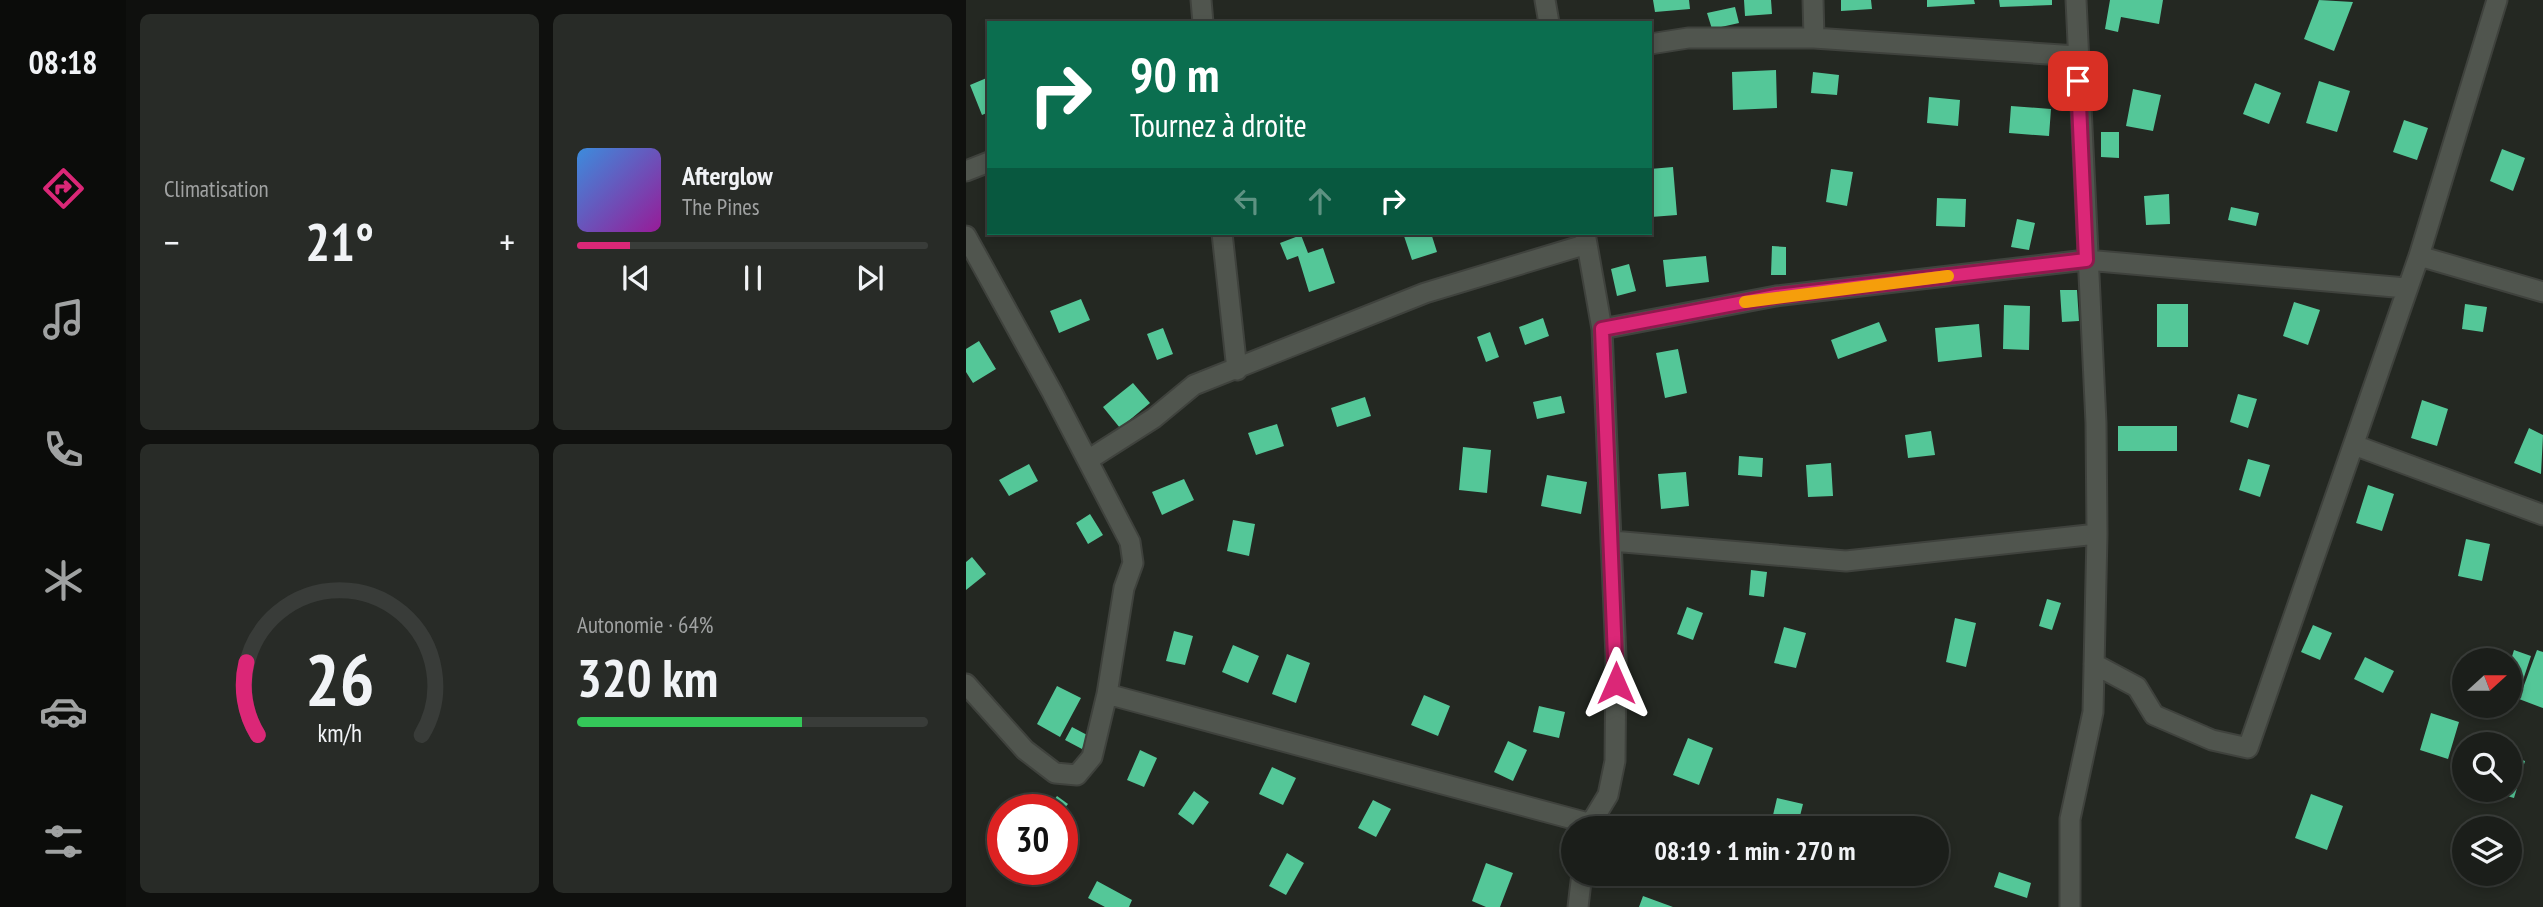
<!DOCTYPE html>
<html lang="fr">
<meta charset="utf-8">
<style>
:root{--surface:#1b1e1a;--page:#282b27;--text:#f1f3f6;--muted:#a0a2a2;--line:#393c39;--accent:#db2777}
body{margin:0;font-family:"PT Sans Narrow",sans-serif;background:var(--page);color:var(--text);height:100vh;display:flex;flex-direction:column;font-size:26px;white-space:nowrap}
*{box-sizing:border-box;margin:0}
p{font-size:23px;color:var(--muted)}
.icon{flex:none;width:38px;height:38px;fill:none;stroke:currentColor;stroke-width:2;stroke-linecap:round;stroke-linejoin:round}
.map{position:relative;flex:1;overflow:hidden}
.sheet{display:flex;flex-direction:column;gap:14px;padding:14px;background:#0f100e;width:840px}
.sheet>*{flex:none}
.hud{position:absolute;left:21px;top:21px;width:665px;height:214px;border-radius:0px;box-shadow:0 4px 10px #0003,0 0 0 2px var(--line);background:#0b6e4f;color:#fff;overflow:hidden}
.needle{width:46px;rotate:69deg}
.controls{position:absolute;left:1486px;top:648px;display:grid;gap:14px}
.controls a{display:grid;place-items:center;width:70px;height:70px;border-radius:50%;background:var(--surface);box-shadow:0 4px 10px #0003,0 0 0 2px var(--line);font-size:35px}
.speed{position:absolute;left:21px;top:794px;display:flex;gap:14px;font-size:35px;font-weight:700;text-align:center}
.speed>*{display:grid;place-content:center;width:91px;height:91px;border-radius:50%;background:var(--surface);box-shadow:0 4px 10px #0003,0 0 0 2px var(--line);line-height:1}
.speed .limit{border:10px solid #d22;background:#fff;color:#111}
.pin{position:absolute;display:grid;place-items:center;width:60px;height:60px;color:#fff;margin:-30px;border-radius:14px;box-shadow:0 4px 10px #0006}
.me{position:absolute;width:77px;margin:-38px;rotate:0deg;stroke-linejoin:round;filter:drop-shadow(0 0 5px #0008)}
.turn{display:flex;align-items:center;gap:24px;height:147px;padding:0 28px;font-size:32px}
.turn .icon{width:91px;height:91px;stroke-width:2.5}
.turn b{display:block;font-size:49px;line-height:60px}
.lanes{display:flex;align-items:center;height:66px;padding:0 28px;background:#0003;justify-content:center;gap:35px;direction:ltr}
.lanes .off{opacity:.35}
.big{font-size:52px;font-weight:600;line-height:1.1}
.sheet .tile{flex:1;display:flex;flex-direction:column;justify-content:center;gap:10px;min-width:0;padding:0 24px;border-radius:10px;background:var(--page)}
.sheet .dial{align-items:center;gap:0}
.dial svg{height:182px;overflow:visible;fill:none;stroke:var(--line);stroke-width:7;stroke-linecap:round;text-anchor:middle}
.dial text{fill:var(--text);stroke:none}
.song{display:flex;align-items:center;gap:21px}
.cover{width:84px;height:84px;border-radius:10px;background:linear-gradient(135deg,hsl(210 70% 55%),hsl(300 70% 35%))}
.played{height:7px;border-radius:4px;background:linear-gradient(90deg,var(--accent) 15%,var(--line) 15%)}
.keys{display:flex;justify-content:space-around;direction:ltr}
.heat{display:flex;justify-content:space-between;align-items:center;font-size:38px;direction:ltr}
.charge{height:10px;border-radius:5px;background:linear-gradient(90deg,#34c759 64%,var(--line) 0)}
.sheet .tiles{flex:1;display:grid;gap:14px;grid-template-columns:repeat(2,1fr)}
.trip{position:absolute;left:595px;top:816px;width:388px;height:70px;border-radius:35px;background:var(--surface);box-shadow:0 4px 10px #0003,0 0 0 2px var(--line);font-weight:600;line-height:70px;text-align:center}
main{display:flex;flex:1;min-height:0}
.dock{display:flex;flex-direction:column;width:126px;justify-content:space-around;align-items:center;background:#0b0c0a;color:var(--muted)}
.dock .icon{width:49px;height:49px}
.dock .current{color:var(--accent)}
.dock b{font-size:32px;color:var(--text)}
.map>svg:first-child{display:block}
</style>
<main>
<nav class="dock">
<b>08:18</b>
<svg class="icon current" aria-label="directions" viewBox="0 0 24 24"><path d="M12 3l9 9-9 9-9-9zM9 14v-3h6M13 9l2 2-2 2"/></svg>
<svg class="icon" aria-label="music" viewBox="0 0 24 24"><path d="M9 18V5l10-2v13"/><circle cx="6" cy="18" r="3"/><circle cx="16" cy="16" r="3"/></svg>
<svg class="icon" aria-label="phone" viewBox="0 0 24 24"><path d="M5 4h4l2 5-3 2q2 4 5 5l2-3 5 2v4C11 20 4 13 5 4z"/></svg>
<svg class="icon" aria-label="climate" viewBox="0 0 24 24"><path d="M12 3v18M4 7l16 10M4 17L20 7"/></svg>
<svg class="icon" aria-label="car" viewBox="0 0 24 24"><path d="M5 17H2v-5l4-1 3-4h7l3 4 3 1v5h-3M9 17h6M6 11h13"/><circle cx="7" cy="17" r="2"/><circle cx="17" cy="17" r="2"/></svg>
<svg class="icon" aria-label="filters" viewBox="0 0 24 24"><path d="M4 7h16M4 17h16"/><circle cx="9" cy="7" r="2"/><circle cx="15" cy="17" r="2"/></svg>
</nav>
<section class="sheet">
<div class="tiles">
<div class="tile"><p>Climatisation</p>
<div class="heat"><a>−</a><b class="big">21°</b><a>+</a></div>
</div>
<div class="tile">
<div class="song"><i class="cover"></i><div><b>Afterglow</b><p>The Pines</p></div></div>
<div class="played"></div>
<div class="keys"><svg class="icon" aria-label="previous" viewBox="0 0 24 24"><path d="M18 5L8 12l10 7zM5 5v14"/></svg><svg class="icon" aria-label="pause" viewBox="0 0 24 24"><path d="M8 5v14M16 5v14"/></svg><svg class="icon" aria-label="next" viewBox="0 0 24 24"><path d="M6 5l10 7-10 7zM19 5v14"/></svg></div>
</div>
<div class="tile dial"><svg viewBox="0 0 100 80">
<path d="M14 69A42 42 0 1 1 86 69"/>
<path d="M14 69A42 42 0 0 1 9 37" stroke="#db2777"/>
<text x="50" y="56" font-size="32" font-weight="700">26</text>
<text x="50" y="72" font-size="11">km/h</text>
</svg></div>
<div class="tile"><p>Autonomie · 64%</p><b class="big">320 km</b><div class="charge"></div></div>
</div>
</section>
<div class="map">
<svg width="1577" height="907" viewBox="0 0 1577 907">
<rect width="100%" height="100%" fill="#242822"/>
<path fill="#54c798" d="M687 0H723L724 9 689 12Z
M778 0H805L806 14 779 16Z
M875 0H905L906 9 875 11Z
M961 0H1008L1009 4 961 7Z
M1033 0H1086V5L1034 7Z
M1144 0H1197L1193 24 1155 17 1152 32 1139 29Z
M1353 0 1387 2 1368 51 1338 39Z
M769 7 773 23 746 29 741 13Z
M810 70 811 108 767 110 766 72Z
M847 72 873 75 871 95 845 93Z
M23 77V112L16 115 4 85Z
M1353 81 1384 91 1371 132 1340 123Z
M1289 83 1315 93 1303 124 1277 114Z
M1167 89 1195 95 1187 131 1160 126Z
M963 97 994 100 992 126 961 123Z
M1045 106 1085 109 1083 136 1043 133Z
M1438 120 1462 128 1451 160 1427 152Z
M1135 132H1153V158L1135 157Z
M1536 149 1559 158 1547 191 1524 181Z
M707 167 711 215 685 217 684 169Z
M865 169 887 172 881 206 860 202Z
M1203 194 1204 224 1180 225 1178 196Z
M971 198 1000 199 999 227 970 226Z
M1265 207 1293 213 1290 226 1262 220Z
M1051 219 1069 223 1063 250 1045 247Z
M437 233H465L471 252 446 260Z
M335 235 342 253 357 248 369 283 343 292 332 256 321 260 314 243Z
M806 246 820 247V275H805Z
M740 256 743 282 700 287 697 260Z
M663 264 670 291 651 296 645 269Z
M1094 290H1111L1113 321 1096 322Z
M115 299 124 320 93 333 84 311Z
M1328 302 1354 310 1342 345 1317 336Z
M1191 304H1222V347H1191Z
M1499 304 1521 307 1517 332 1496 329Z
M1038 305 1064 306 1063 350 1037 349Z
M577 318 583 336 559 345 553 327Z
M913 322 921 341 872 359 865 340Z
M1013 324 1016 357 972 362 969 328Z
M197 328 207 354 191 360 181 334Z
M524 332 533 357 520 362 511 337Z
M13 341 30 369 7 383 0 372V349Z
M712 349 721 393 699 398 690 353Z
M167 383 184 403 154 428 137 407Z
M1272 394 1291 399 1282 428 1264 422Z
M595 396 599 413 571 419 567 402Z
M399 397 405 416 371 427 365 408Z
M1456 400 1482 409 1471 446 1445 438Z
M311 424 318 446 290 455 282 433Z
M1152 426H1211V451H1152Z
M1563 428 1577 435 1575 474 1548 463Z
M965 431 969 455 942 458 939 435Z
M497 447 525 450 521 493 493 490Z
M773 456 797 458 796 477 772 475Z
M1282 459 1304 465 1294 497 1273 490Z
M865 463 867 496 842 497 840 465Z
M63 464 72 481 43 496 33 480Z
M720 472 723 506 695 509 692 474Z
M581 475 621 482 615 514 575 506Z
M218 479 228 500 196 515 186 492Z
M1402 485 1428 494 1416 531 1390 523Z
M124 514 137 535 122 544 110 523Z
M267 520 289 524 283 556 261 551Z
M1500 539 1524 544 1516 581 1492 576Z
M6 557 20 574 0 590V562Z
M785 570 801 572 798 597 783 595Z
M1081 599 1095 603 1086 630 1073 626Z
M721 607 737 613 727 640 711 634Z
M989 618 1010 623 1000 667 980 662Z
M1347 625 1366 633 1354 660 1335 652Z
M818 627 840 633 830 668 808 663Z
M208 631 227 636 219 665 200 661Z
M267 645 293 656 282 683 256 672Z
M1548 650 1565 656 1554 689 1544 685V663Z
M1571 650 1577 652V708L1553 699Z
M321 654 344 663 330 703 306 694Z
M1399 657 1428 671 1417 693 1388 679Z
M91 686 115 698 94 737 71 724Z
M458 695 484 706 472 736 445 725Z
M573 706 599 712 593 738 567 732Z
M1465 713 1493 722 1482 759 1454 750Z
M106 727 123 736 116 749 99 740Z
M722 738 747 748 733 785 707 775Z
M542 741 561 750 547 781 528 772Z
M174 750 191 758 178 787 161 780Z
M1544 756 1559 761 1548 798 1520 790 1544 789Z
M306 767 330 778 317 805 293 794Z
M228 791 243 802 227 825 212 814Z
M1345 794 1377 806 1361 850 1329 838Z
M91 796 102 804 97 810H81Z
M811 798 837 804 831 828H804Z
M407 800 425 809 410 837 392 828Z
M321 853 338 863 320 895 303 886Z
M520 863 547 873 534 907H520L506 901Z
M1033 872 1065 883 1061 898 1028 887Z
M131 881 166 900 163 907H139L122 898Z
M677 896 707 907H673Z"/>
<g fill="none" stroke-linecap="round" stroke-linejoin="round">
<g stroke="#3f423d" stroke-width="23">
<path id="minor" d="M235 0 237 23
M579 0 583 23
M847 0 848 38
M684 44 722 38H848L1111 56
M0 171 23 162
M256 233 271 370
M619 233 636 329 650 657 649 761 642 795 622 828
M0 236 86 392 164 542 167 563 158 588 141 694 126 757 111 775 89 773 59 750 0 684
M1453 256 1577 292
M636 329 810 296 1120 260 1440 288
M1388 445 1577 515
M122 460 188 418 228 385 459 293 621 244
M646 541 880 561 1131 534
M1128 664 1171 687 1188 715 1246 740 1282 748 1453 256 1531 0
M141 694 622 823
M612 907 616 873
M1104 907V819L1127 712 1131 534 1130 423 1110 0"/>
</g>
<use href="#minor" stroke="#50554e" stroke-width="19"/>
</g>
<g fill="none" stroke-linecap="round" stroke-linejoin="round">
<g stroke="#8e194d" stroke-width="18">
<path id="route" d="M650 683 636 329 810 296 1120 260 1112 81"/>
</g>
<use href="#route" stroke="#db2777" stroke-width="12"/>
<path stroke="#f59e0b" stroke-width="12" d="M779 302 982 276"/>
</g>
</svg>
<div class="controls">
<a><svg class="needle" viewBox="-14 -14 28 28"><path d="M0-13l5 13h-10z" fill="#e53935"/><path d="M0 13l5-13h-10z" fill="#a0a2a2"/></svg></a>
<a><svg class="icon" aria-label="search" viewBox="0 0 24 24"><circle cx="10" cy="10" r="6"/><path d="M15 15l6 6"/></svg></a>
<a><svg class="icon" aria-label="layers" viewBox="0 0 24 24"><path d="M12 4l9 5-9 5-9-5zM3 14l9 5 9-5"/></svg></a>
</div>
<div class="speed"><div class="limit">30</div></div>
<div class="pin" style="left:1112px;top:81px;background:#d93025"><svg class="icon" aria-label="arrive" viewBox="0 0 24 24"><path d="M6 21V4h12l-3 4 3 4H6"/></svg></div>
<svg class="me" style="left:650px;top:683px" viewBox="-20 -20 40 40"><path d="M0-17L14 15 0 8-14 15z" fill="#db2777" stroke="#fff" stroke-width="4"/></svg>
<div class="trip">08:19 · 1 min · 270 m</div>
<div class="hud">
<div class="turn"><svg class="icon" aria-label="right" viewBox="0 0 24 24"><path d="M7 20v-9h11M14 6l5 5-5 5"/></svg><div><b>90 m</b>Tournez à droite</div></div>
<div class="lanes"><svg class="icon off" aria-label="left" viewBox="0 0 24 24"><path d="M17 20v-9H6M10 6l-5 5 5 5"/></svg><svg class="icon off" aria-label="ahead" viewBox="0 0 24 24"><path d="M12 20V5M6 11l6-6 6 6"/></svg><svg class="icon" aria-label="right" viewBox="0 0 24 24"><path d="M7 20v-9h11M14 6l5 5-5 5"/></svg></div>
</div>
</div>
</main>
